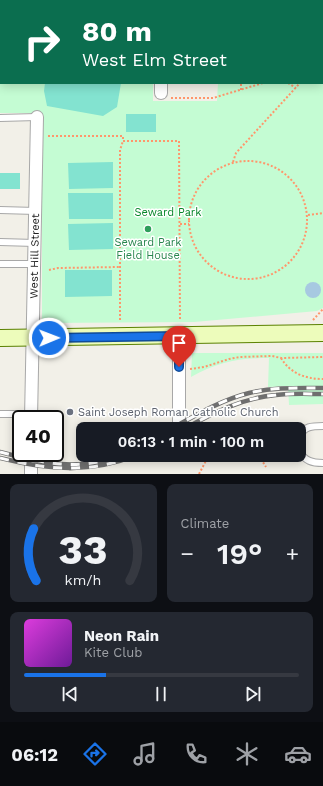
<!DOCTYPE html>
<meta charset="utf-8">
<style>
:root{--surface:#171b24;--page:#242831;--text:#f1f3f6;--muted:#9ea1a6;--line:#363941;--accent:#1a73e8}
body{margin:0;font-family:"Work Sans",sans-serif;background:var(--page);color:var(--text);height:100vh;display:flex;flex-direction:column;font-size:15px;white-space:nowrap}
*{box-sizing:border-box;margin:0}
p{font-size:13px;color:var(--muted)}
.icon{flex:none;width:22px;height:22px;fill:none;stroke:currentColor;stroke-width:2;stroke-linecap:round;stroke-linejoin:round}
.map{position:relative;height:474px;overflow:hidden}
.panel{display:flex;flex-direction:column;gap:10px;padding:10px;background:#0d0f14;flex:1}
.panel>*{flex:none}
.banner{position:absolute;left:0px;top:0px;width:323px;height:84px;box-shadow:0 2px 10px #0003;background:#0b6e4f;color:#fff;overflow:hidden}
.speed{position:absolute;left:12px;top:410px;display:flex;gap:8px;font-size:20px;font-weight:700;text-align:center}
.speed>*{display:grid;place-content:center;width:52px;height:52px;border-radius:50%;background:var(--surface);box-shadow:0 2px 10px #0003;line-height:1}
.speed .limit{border:2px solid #111;border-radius:6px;background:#fff;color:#111}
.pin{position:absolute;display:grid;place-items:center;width:34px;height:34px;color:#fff;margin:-41px -17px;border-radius:50% 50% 50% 0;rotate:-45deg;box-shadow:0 0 4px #0007}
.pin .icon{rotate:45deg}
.me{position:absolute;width:44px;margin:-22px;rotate:89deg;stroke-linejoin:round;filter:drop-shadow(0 0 3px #0008)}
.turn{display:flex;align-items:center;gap:14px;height:84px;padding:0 16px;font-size:18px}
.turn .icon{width:52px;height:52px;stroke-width:2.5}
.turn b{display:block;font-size:28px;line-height:34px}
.big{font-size:30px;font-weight:600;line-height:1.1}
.panel .widget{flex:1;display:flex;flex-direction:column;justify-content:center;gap:6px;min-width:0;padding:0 14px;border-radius:8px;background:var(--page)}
.panel .dial{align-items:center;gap:0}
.dial svg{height:104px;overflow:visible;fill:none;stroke:var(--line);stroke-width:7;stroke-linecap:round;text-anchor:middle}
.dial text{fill:var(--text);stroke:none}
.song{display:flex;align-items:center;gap:12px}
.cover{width:48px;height:48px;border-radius:6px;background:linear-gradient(135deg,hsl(300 70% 55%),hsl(280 70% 35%))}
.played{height:4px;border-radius:2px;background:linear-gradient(90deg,var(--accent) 30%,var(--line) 30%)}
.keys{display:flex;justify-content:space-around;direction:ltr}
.heat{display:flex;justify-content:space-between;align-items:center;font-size:22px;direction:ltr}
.panel .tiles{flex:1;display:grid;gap:10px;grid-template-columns:1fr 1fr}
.widget:last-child{grid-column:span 2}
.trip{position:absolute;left:76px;top:422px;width:230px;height:40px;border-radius:8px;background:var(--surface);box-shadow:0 2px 10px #0003;font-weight:600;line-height:40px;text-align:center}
.tab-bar{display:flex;height:64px;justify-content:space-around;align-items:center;background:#090b0e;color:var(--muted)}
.tab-bar .icon{width:28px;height:28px}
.tab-bar .selected{color:var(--accent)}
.tab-bar b{font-size:18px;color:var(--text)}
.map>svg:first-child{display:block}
</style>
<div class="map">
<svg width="323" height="474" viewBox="0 0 323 474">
<rect width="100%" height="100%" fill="#f2f0e8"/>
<path fill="#c4fcd3" d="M0 0H152L1 1V83H153V101H217L218 83H322L323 75V308L317 311 194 322 45 323 42 321V113H0Z
M192 353H323V404L289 405 288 386 268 387 269 358C239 358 218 362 191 377Z"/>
<path fill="#83e3d0" d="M45 83H121L117 107 103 116 47 106 44 91Z
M126 114H156V132H126Z
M113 162V188L69 189 68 163Z
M0 173H20V189H0Z
M68 193H113V219H69Z
M113 223V249L69 250 68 224Z
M65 270H112V296L65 297Z"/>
<path fill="#a7c9e1" d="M305 290a8 8 0 1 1 16 0a8 8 0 1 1-16 0Z"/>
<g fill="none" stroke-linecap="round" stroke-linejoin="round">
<g stroke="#a8a8a8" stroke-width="8">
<path id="lane" d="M0 118 37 117
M0 210 36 211
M0 242 35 243
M0 264H35
M0 414H31
M299 437C304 426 312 426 323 426
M299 451C305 461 312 463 323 463"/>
</g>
<g stroke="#a8a8a8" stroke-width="14">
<g id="street">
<path d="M161 1V0"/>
<path d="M161 93V83"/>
<path d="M179 336V429"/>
<path id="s1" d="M31 419 37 117"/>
<path d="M31 474V453"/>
</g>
</g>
<g stroke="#5a8000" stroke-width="18">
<path id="secondary" d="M0 338 323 333"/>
</g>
<path stroke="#ff966b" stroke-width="2" stroke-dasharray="2 2" stroke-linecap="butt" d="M252 0 253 1
M264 1V0
M322 68H323
M288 83 296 88
M241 90V83
M171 98H213L263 83
M48 136H123V141H179L180 321
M189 220a59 59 0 1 1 118 0a59 59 0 1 1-118 0Z
M233 162 236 153 300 83
M308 215 323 213
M180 224H189
M49 270 58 268 120 267
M120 320V150L123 141
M313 320 323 309
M281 358C290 373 305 379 323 379
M190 369 204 367 229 359 240 357 272 356 281 358 323 357
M261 459 266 467
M257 461 268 455
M199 474 209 455"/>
<use href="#lane" stroke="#fff" stroke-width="6"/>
<use href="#street" stroke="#fff" stroke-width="12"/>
<use href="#secondary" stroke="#edfcbb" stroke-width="16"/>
<g stroke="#6f6f6f" stroke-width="4.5">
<path id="rail" d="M171 429C196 415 221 400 249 393 273 387 298 388 323 388
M184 429C213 413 242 398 276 395 292 393 308 394 323 394
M0 452C42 463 79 472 122 455
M0 458C48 470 90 474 137 455"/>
</g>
<use href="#rail" stroke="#fff" stroke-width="3" stroke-dasharray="9" stroke-linecap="butt"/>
</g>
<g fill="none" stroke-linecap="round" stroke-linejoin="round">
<g stroke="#114b97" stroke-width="10">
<path id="route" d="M49 338 179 336V367"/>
</g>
<use href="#route" stroke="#1a73e8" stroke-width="7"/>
</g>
<circle fill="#2e9e5b" stroke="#fff" stroke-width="1.5" cx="148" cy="229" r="4"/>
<circle fill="#6b7280" stroke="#fff" stroke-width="1.5" cx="70" cy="412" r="4"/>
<g text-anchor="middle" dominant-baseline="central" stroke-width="3" stroke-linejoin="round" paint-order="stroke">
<g font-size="11" fill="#07872a" stroke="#fff">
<text x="168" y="212">Seward Park</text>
</g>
<g font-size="11" fill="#27864d" stroke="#fff">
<text x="148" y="242">Seward Park<tspan x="148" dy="13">Field House</tspan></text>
</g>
<g font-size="11" fill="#212121" stroke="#fff">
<text stroke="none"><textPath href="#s1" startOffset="163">West Hill Street</textPath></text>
</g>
<g font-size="11" fill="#5b616d" stroke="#fff" text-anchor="start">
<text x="78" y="412">Saint Joseph Roman Catholic Church</text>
</g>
</g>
</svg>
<div class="speed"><div class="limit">40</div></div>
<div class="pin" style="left:179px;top:367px;background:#d93025"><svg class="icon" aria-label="arrive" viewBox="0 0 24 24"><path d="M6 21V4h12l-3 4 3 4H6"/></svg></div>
<svg class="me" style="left:49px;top:338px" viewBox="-20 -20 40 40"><circle r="17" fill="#1a73e8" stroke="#fff" stroke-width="3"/><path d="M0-11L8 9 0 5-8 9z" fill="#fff"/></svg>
<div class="trip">06:13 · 1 min · 100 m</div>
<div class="banner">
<div class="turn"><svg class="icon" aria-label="right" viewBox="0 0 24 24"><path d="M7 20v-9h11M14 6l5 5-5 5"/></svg><div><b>80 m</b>West Elm Street</div></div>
</div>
</div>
<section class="panel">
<div class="tiles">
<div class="widget dial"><svg viewBox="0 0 100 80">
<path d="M14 69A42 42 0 1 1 86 69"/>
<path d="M14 69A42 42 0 0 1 12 29" stroke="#1a73e8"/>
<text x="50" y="56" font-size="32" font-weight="700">33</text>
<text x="50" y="72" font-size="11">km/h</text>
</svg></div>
<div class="widget"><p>Climate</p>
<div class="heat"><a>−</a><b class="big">19°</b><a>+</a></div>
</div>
<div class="widget">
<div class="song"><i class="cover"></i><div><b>Neon Rain</b><p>Kite Club</p></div></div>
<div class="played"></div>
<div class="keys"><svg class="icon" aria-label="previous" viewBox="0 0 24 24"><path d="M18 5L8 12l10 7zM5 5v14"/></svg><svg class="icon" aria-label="pause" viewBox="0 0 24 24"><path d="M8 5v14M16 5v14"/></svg><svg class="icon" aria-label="next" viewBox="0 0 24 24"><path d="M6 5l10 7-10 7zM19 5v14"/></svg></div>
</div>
</div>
</section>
<nav class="tab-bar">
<b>06:12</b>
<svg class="icon selected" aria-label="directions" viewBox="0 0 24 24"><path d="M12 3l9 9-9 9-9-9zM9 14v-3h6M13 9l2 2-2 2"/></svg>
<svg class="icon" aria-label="music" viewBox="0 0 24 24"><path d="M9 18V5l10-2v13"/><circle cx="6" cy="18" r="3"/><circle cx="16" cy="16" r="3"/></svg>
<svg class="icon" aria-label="phone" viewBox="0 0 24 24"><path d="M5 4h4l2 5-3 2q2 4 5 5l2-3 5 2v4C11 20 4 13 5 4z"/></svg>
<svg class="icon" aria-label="climate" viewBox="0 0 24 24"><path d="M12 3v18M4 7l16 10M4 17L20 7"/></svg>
<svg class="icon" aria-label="car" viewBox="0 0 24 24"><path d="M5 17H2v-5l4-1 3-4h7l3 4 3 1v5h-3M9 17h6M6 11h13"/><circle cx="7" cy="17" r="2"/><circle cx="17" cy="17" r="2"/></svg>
</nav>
